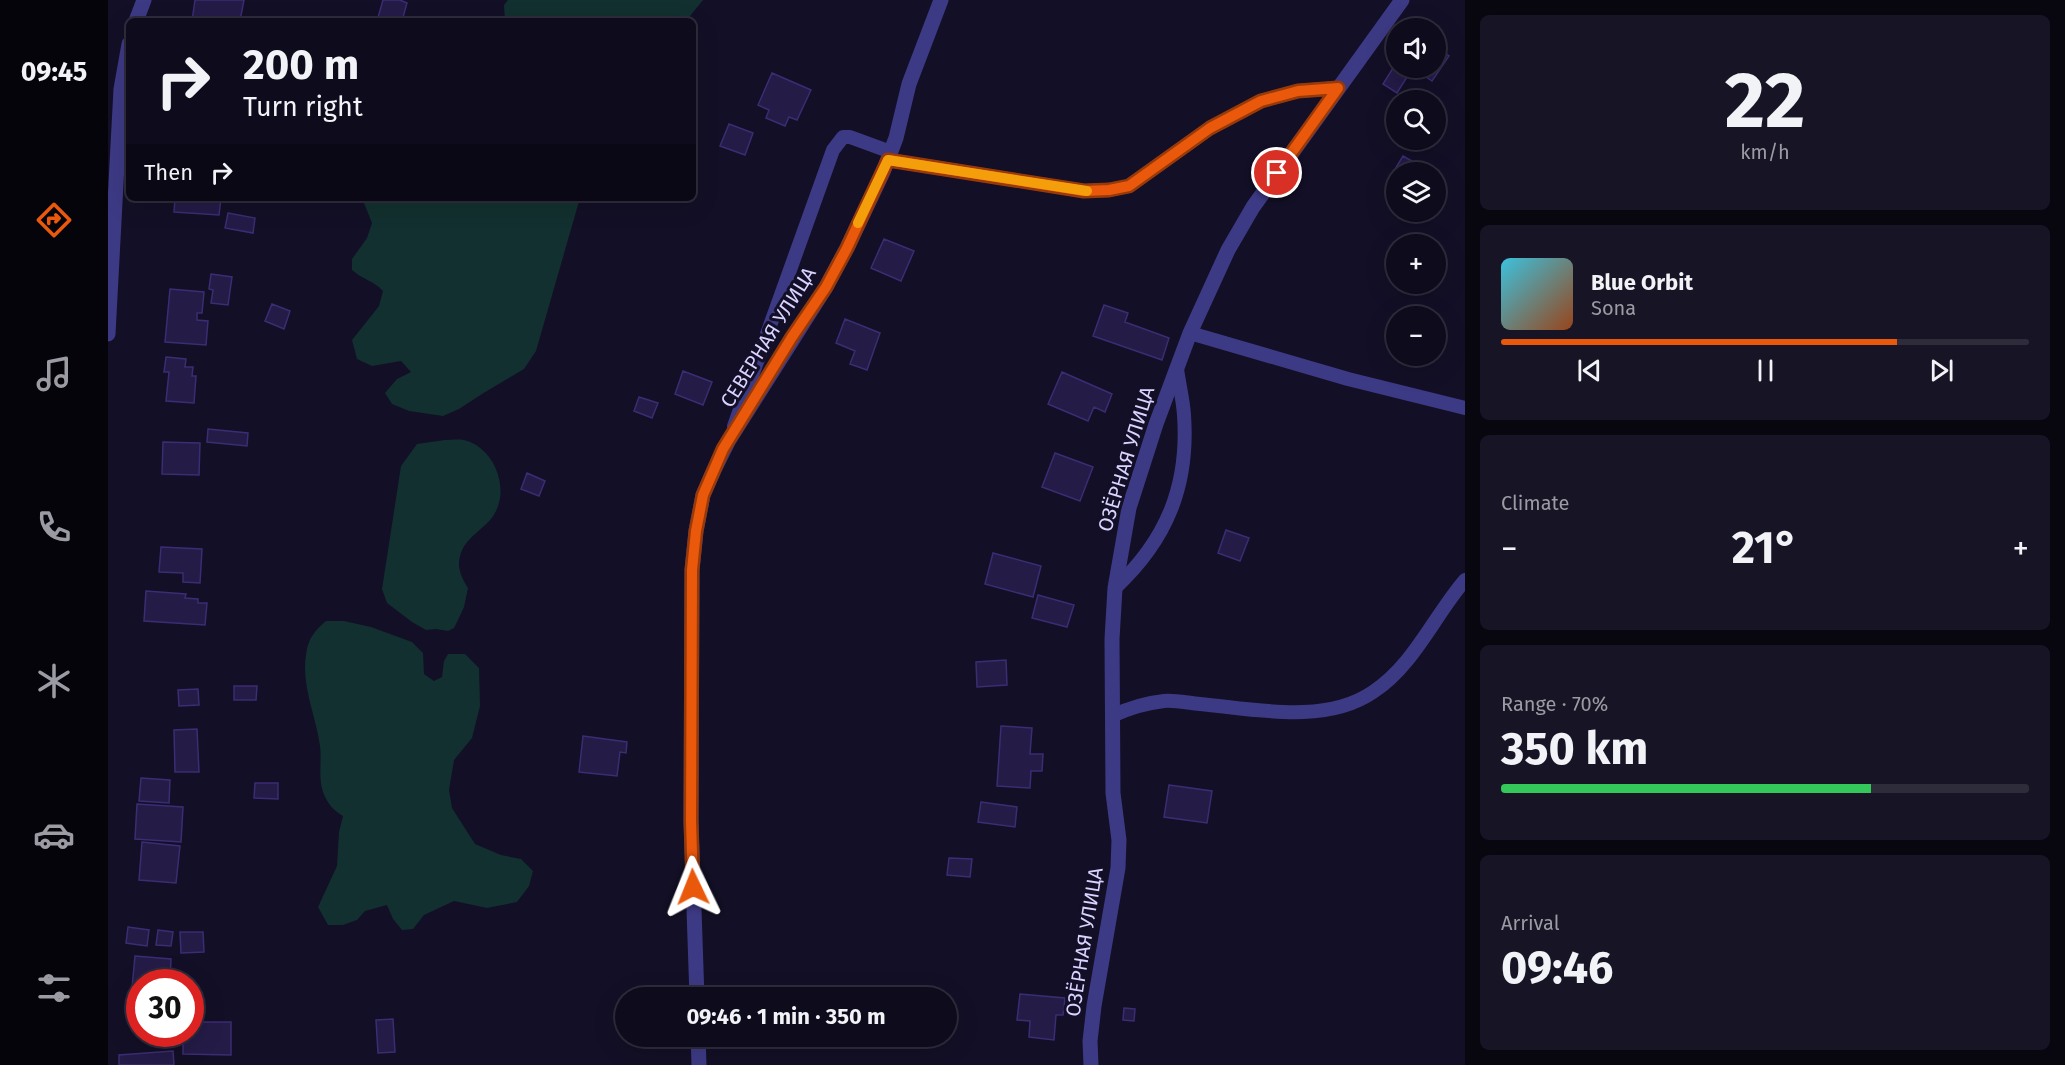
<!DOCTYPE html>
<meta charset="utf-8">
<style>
:root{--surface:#0e0b1c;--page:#171425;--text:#f1f3f6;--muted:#9b9ba3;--line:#2e2b3b;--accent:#ea580c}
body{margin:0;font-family:"Fira Sans",sans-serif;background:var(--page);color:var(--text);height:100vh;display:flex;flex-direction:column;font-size:22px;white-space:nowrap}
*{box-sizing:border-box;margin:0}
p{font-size:20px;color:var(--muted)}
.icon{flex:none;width:33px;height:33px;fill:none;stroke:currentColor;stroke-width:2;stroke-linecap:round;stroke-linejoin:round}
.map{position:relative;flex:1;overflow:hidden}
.drawer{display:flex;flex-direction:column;gap:15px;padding:15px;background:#08060f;width:600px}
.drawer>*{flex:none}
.top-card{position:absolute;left:18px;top:18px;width:570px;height:183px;border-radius:9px;box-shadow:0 6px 24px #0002,0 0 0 2px var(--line);background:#0e0b1c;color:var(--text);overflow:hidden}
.fabs{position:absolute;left:1278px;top:18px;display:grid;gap:12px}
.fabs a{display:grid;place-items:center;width:60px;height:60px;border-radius:50%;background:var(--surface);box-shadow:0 6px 24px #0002,0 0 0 2px var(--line);font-size:30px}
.speed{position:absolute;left:18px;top:969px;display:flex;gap:12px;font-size:30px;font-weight:700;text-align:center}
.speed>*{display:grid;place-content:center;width:78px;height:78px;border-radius:50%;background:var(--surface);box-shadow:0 6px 24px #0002,0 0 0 2px var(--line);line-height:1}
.speed .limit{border:9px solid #d22;background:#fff;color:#111}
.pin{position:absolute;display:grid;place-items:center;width:51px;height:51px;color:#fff;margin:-26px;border:3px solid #fff;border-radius:50%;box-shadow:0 2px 6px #0007}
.me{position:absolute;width:66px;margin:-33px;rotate:358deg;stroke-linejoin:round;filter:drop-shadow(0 0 4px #0008)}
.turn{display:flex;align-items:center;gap:21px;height:126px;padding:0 18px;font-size:27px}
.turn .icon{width:78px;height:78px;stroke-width:2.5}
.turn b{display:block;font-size:42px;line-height:51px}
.then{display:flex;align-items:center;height:57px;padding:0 18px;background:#0003;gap:12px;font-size:22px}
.big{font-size:45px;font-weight:700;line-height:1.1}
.drawer .tile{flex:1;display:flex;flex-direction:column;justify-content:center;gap:9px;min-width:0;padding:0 21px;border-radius:9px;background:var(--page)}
.drawer .dial{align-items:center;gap:0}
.dial b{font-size:78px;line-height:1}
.song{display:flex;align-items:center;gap:18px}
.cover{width:72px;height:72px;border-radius:9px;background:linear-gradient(135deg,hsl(190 70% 55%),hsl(20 70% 35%))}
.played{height:6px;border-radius:3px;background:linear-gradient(90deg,var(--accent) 75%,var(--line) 75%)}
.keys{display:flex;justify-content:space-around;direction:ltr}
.heat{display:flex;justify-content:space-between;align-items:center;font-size:33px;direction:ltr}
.charge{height:9px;border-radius:4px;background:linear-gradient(90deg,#34c759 70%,var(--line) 0)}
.trip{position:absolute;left:507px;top:987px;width:342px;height:60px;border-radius:30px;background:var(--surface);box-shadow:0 6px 24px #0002,0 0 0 2px var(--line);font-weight:700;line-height:60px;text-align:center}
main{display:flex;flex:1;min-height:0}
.dock{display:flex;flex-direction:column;width:108px;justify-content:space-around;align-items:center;background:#06040b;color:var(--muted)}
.dock .icon{width:42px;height:42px}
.dock .selected{color:var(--accent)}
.dock b{font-size:27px;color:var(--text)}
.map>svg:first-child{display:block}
</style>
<main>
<nav class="dock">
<b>09:45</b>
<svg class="icon selected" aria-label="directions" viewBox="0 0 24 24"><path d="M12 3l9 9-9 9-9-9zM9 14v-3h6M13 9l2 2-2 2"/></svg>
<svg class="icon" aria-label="music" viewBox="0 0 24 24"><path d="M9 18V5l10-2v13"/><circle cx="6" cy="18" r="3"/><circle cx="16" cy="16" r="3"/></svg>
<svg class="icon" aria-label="phone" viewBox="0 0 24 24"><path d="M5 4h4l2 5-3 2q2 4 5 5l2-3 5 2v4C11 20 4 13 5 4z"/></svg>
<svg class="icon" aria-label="climate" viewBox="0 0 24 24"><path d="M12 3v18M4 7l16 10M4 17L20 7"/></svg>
<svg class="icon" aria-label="car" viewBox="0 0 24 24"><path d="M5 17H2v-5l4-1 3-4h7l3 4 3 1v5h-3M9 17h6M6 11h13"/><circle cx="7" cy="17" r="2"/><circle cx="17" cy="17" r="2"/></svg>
<svg class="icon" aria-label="filters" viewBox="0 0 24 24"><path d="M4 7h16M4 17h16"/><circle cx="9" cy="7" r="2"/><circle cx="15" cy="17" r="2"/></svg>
</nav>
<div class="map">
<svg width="1357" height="1065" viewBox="0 0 1357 1065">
<rect width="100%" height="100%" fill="#130f26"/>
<path fill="#12302f" d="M400 0H595L578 21H397L396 5Z
M254 198H472L428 351 416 369 374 394 351 409 335 416 301 411 284 404 277 393 289 379 303 372 293 361 264 366 249 359 244 340 271 306 275 291C266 281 254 279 244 270V259L259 238 264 223Z
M337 440C342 440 350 439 356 440 385 447 401 485 388 511 380 528 359 535 353 553 348 566 353 577 360 588L356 607 350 620 346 628 340 631 328 629 318 630 304 622 279 603 274 589 293 466 309 444Z
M218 621H236L263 627 304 642 315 653 316 674 326 681 334 677 336 661 340 654H357L371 668 372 706 364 738 346 760 341 790 344 808 367 844 393 855 413 859 425 871 421 886 409 902 379 908 346 901 316 915 305 929 294 930 285 919 279 905 257 911 249 920 235 925H220L210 907 229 866 231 832 235 816C225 810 219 803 215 792 210 777 214 761 212 746 208 716 193 685 198 655 200 639 206 631 218 621Z"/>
<path fill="#241b47" stroke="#3b2d73" stroke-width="1.5" d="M87 0H136L132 21H84Z
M275 0H292L299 3 294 21H269Z
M1328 46 1341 56 1324 81 1305 68H1328Z
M1285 68 1299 77 1289 93 1275 84Z
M664 73 703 90 689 120 681 117 677 126 658 118 661 110 650 105Z
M621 124 645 133 637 155 612 146Z
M1295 156 1323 172H1288V177L1284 174Z
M67 198H113L111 215 66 212Z
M120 213 147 218 145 233 117 228Z
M776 239 806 251 793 281 763 268Z
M103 274 124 277 120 305 103 303 105 290 101 289Z
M62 289 96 292 94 313H89V320L100 321 98 345 57 342Z
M164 304 182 311 176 329 157 321Z
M996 305 1020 313 1017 322 1061 338 1054 360 985 336Z
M737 319 772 333 759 370 742 364 747 351 728 343Z
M58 357 78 359 77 367H85L84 376H88L86 403 58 401 61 372H56Z
M575 371 604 382 595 405 567 394Z
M954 372 1004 394 997 412 986 407 980 421 940 404Z
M531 397 550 403 544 418 526 411Z
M100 429 140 433 139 446 99 442Z
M55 442 92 443 91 475 54 474Z
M947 453 985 467 972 501 934 487Z
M419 473 437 481 431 496 413 489Z
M1118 530 1141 538 1132 561 1110 553Z
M53 547 94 549 92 583 75 582V573L51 572Z
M885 553 933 566 925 597 877 584Z
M38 591 78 594 77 598 90 599V603H99L97 625 36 621Z
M930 595 966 605 959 627 924 618Z
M898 660 899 685 869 687 868 662Z
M126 686H149L148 700H126Z
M90 689 91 705 71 706 70 690Z
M893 726 924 728 922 754H935L934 771H923L922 788 889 786Z
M89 729 91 772H67L66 730Z
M475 736 519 742 518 753 512 752 509 776 471 772Z
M33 778 62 780 61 803 31 801Z
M147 783H170V799L146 798Z
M1061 785 1104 791 1099 823 1056 817Z
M873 802 909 807 907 827 870 822Z
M29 804 75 807 73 842 27 839Z
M34 842 72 846 68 883 31 880Z
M841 858 864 859 862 877 839 875Z
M20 927 41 930 39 946 18 943Z
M50 930 65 932 63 946 48 945Z
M72 932H95L96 952 73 953Z
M27 956 63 959 62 982H32V988H24Z
M912 994 957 998 955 1015H948L946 1040 921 1037 922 1021 909 1020Z
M1016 1008 1027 1009 1026 1021 1015 1020Z
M285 1019 287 1052 270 1053 268 1020Z
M82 1022H123V1055L75 1054V1034H82Z
M65 1051 66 1065H11V1055Z"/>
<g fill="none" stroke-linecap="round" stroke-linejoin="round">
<path stroke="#3d3a85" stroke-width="14" d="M780 160 976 191 1001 190 1021 186 1102 128 1153 101 1190 91 1230 88
M1082 333 1240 379 1357 408
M626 426 725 150 735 137H742L783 152
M1007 588C1059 540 1081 485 1076 415 1075 399 1071 384 1069 369
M1004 716C1021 708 1037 703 1056 701 1067 700 1080 703 1092 704 1146 709 1217 725 1265 692 1306 665 1326 616 1357 580"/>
<path stroke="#3d3a85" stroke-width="15" d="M589 998 583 821 584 570 588 531 595 495 606 470 621 440 718 287 739 248 775 172 788 138 801 84 833 0
M590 1036 591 1065
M983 1065 982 1041 986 1006 1010 868 1011 840 1005 793 1004 639 1007 588 1021 508 1048 424 1082 333 1120 250 1145 207 1294 0"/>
<path stroke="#3d3a85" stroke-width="15" d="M28 21 36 0
M0 334 13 89 21 44"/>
</g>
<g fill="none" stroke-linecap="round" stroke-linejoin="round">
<g stroke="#983908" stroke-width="15">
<path id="route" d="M585 887 583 821 584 570 588 531 595 495 615 449 684 337 718 287 739 248 780 160 976 191 1001 190 1021 186 1102 128 1153 101 1190 91 1230 88 1169 173"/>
</g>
<use href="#route" stroke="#ea580c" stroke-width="10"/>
<path stroke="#f59e0b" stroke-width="10" d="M750 223 780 160 979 191"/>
</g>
<g text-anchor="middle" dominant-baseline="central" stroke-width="6" stroke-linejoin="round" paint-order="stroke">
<g font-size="20" fill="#d9d4ff" stroke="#130f26">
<text transform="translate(660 337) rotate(-58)">СЕВЕРНАЯ УЛИЦА</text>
<text transform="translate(1018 459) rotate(-73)">ОЗЁРНАЯ УЛИЦА</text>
<text transform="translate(976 942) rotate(-81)">ОЗЁРНАЯ УЛИЦА</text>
</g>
</g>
</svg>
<div class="fabs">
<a><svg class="icon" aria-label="sound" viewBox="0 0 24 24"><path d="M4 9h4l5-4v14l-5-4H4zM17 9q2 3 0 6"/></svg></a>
<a><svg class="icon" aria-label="search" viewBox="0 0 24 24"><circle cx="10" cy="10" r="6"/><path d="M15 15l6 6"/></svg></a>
<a><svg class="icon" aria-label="layers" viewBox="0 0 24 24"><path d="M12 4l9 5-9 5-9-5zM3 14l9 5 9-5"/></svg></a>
<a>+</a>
<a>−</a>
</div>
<div class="speed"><div class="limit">30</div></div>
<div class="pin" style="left:1169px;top:173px;background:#d93025"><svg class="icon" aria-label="arrive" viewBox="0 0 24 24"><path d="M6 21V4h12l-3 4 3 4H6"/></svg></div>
<svg class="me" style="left:585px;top:887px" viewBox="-20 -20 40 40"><path d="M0-17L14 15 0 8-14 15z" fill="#ea580c" stroke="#fff" stroke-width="4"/></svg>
<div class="trip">09:46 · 1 min · 350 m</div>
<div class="top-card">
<div class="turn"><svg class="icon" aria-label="right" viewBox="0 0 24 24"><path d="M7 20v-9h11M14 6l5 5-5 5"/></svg><div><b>200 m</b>Turn right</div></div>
<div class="then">Then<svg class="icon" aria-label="right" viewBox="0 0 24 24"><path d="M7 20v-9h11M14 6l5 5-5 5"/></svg></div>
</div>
</div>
<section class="drawer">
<div class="tile dial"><b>22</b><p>km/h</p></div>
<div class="tile">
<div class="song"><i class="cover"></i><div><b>Blue Orbit</b><p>Sona</p></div></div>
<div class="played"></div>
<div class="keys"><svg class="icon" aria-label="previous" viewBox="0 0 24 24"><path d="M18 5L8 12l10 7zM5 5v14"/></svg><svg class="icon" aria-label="pause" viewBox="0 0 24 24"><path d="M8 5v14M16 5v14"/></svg><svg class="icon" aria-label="next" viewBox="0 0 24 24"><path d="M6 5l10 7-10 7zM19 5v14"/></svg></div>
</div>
<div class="tile"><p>Climate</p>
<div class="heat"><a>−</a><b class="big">21°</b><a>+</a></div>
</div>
<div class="tile"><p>Range · 70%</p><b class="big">350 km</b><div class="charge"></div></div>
<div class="tile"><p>Arrival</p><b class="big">09:46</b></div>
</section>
</main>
